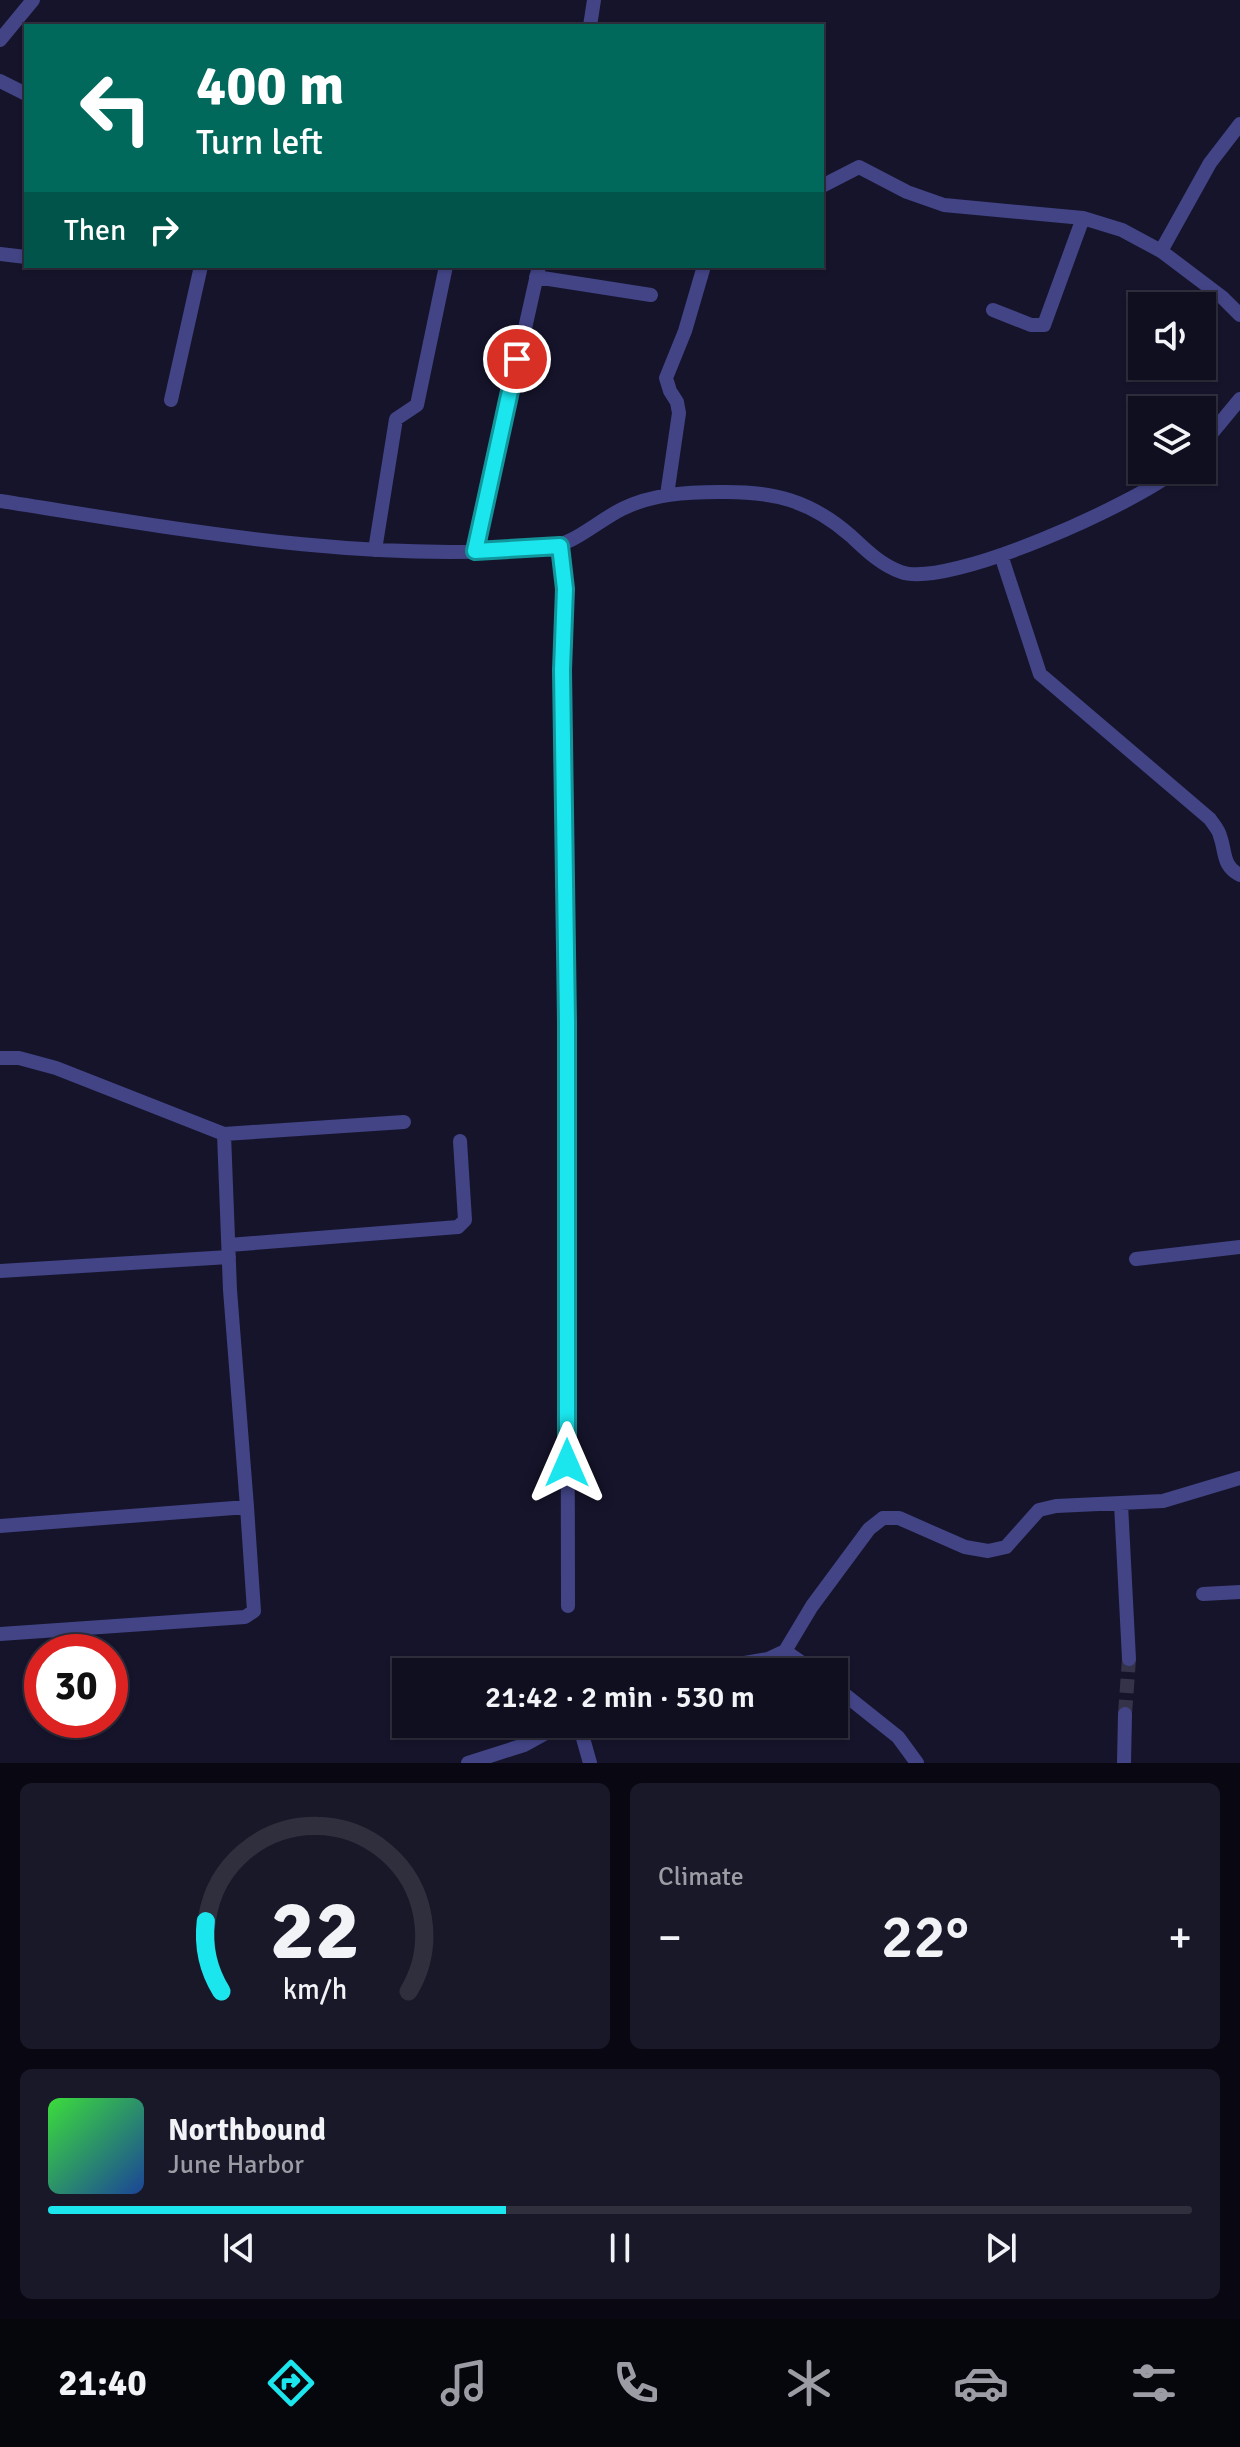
<!DOCTYPE html>
<meta charset="utf-8">
<style>
:root{--surface:#100f20;--page:#191829;--text:#f1f3f6;--muted:#9c9ca5;--line:#302f3e;--accent:#1be6ee}
body{margin:0;font-family:Signika,sans-serif;background:var(--page);color:var(--text);height:100vh;display:flex;flex-direction:column;font-size:30px;white-space:nowrap}
*{box-sizing:border-box;margin:0}
p{font-size:26px;color:var(--muted)}
.icon{flex:none;width:44px;height:44px;fill:none;stroke:currentColor;stroke-width:2;stroke-linecap:round;stroke-linejoin:round}
.map{position:relative;height:1763px;overflow:hidden}
.panel{display:flex;flex-direction:column;gap:20px;padding:20px;background:#090812;flex:1}
.panel>*{flex:none}
.top-card{position:absolute;left:24px;top:24px;width:800px;height:244px;border-radius:0px;box-shadow:0 2px 6px #0004,0 0 0 2px var(--line);background:#00695c;color:#fff;overflow:hidden}
.buttons{position:absolute;left:1128px;top:292px;display:grid;gap:16px}
.buttons a{display:grid;place-items:center;width:88px;height:88px;border-radius:0px;background:var(--surface);box-shadow:0 2px 6px #0004,0 0 0 2px var(--line);font-size:40px}
.speed{position:absolute;left:24px;top:1634px;display:flex;gap:16px;font-size:40px;font-weight:700;text-align:center}
.speed>*{display:grid;place-content:center;width:104px;height:104px;border-radius:50%;background:var(--surface);box-shadow:0 2px 6px #0004,0 0 0 2px var(--line);line-height:1}
.speed .limit{border:12px solid #d22;background:#fff;color:#111}
.pin{position:absolute;display:grid;place-items:center;width:68px;height:68px;color:#fff;margin:-34px;border:4px solid #fff;border-radius:50%;box-shadow:0 2px 8px #0007}
.me{position:absolute;width:88px;margin:-44px;rotate:0deg;stroke-linejoin:round;filter:drop-shadow(0 0 6px #0008)}
.turn{display:flex;align-items:center;gap:28px;height:168px;padding:0 40px;font-size:36px}
.turn .icon{width:104px;height:104px;stroke-width:2.5}
.turn b{display:block;font-size:56px;line-height:68px}
.then{display:flex;align-items:center;height:76px;padding:0 40px;background:#0003;gap:16px;font-size:30px}
.big{font-size:60px;font-weight:600;line-height:1.1}
.panel .widget{flex:1;display:flex;flex-direction:column;justify-content:center;gap:12px;min-width:0;padding:0 28px;border-radius:12px;background:var(--page)}
.panel .dial{align-items:center;gap:0}
.dial svg{height:208px;overflow:visible;fill:none;stroke:var(--line);stroke-width:7;stroke-linecap:round;text-anchor:middle}
.dial text{fill:var(--text);stroke:none}
.song{display:flex;align-items:center;gap:24px}
.cover{width:96px;height:96px;border-radius:12px;background:linear-gradient(135deg,hsl(120 70% 55%),hsl(220 70% 35%))}
.played{height:8px;border-radius:4px;background:linear-gradient(90deg,var(--accent) 40%,var(--line) 40%)}
.keys{display:flex;justify-content:space-around;direction:ltr}
.heat{display:flex;justify-content:space-between;align-items:center;font-size:44px;direction:ltr}
.panel .tiles{flex:1;display:grid;gap:20px;grid-template-columns:1fr 1fr}
.widget:last-child{grid-column:span 2}
.trip{position:absolute;left:392px;top:1658px;width:456px;height:80px;border-radius:0px;background:var(--surface);box-shadow:0 2px 6px #0004,0 0 0 2px var(--line);font-weight:600;line-height:80px;text-align:center}
.dock{display:flex;height:128px;justify-content:space-around;align-items:center;background:#06060d;color:var(--muted)}
.dock .icon{width:56px;height:56px}
.dock .current{color:var(--accent)}
.dock b{font-size:36px;color:var(--text)}
.map>svg:first-child{display:block}
</style>
<div class="map">
<svg width="1240" height="1763" viewBox="0 0 1240 1763">
<rect width="100%" height="100%" fill="#16142b"/>
<g fill="none" stroke-linecap="round" stroke-linejoin="round">
<path stroke="#35334a" stroke-width="14" stroke-dasharray="14 7" stroke-linecap="butt" d="M1125 1714 1129 1659"/>
<path stroke="#424486" stroke-width="14" d="M590 26 594 0
M0 40 33 0
M0 81 26 94
M822 186 859 167 907 192 944 205 1083 218 1122 230 1161 251 1222 297 1240 315
M1161 251 1210 163 1240 124
M0 254 26 257
M536 277 651 295
M993 310 1031 325H1044L1083 218
M171 400 201 266
M1202 445 1240 399
M667 495 679 413 677 402 670 391 666 378 685 331 704 266
M0 501C180 529 362 564 545 548 574 545 596 522 622 509 652 494 687 492 719 492 773 491 810 500 851 536 866 550 881 565 901 572 948 589 1137 503 1176 470
M560 546 565 589 562 670 567 1021 568 1606
M375 550 396 419 417 405 446 266
M475 551 539 266
M1001 555 1040 674 1210 819C1213 824 1219 830 1220 836 1226 852 1222 866 1240 875
M0 1058H19L56 1068 224 1134 404 1122
M224 1134 230 1290 247 1507
M229 1245 458 1227 465 1220 460 1141
M1136 1259 1240 1247
M0 1271 229 1257
M1121 1504 1129 1659
M0 1526 247 1507 254 1611 245 1617 0 1634
M1203 1594 1240 1592
M785 1651 815 1672
M692 1672 768 1659 785 1651 812 1606 869 1529 883 1518H899L965 1547 988 1551 1006 1547 1039 1510 1056 1506 1163 1501 1240 1478
M834 1686 898 1737 917 1763
M579 1724 590 1763
M468 1763 524 1745 562 1724
M1124 1763 1125 1714"/>
</g>
<g fill="none" stroke-linecap="round" stroke-linejoin="round">
<g stroke="#12969b" stroke-width="20">
<path id="route" d="M517 359 475 551 560 546 565 589 562 670 567 1021V1463"/>
</g>
<use href="#route" stroke="#1be6ee" stroke-width="14"/>
</g>
</svg>
<div class="buttons">
<a><svg class="icon" aria-label="sound" viewBox="0 0 24 24"><path d="M4 9h4l5-4v14l-5-4H4zM17 9q2 3 0 6"/></svg></a>
<a><svg class="icon" aria-label="layers" viewBox="0 0 24 24"><path d="M12 4l9 5-9 5-9-5zM3 14l9 5 9-5"/></svg></a>
</div>
<div class="speed"><div class="limit">30</div></div>
<div class="pin" style="left:517px;top:359px;background:#d93025"><svg class="icon" aria-label="arrive" viewBox="0 0 24 24"><path d="M6 21V4h12l-3 4 3 4H6"/></svg></div>
<svg class="me" style="left:567px;top:1463px" viewBox="-20 -20 40 40"><path d="M0-17L14 15 0 8-14 15z" fill="#1be6ee" stroke="#fff" stroke-width="4"/></svg>
<div class="trip">21:42 · 2 min · 530 m</div>
<div class="top-card">
<div class="turn"><svg class="icon" aria-label="left" viewBox="0 0 24 24"><path d="M17 20v-9H6M10 6l-5 5 5 5"/></svg><div><b>400 m</b>Turn left</div></div>
<div class="then">Then<svg class="icon" aria-label="right" viewBox="0 0 24 24"><path d="M7 20v-9h11M14 6l5 5-5 5"/></svg></div>
</div>
</div>
<section class="panel">
<div class="tiles">
<div class="widget dial"><svg viewBox="0 0 100 80">
<path d="M14 69A42 42 0 1 1 86 69"/>
<path d="M14 69A42 42 0 0 1 8 42" stroke="#1be6ee"/>
<text x="50" y="56" font-size="32" font-weight="700">22</text>
<text x="50" y="72" font-size="11">km/h</text>
</svg></div>
<div class="widget"><p>Climate</p>
<div class="heat"><a>−</a><b class="big">22°</b><a>+</a></div>
</div>
<div class="widget">
<div class="song"><i class="cover"></i><div><b>Northbound</b><p>June Harbor</p></div></div>
<div class="played"></div>
<div class="keys"><svg class="icon" aria-label="previous" viewBox="0 0 24 24"><path d="M18 5L8 12l10 7zM5 5v14"/></svg><svg class="icon" aria-label="pause" viewBox="0 0 24 24"><path d="M8 5v14M16 5v14"/></svg><svg class="icon" aria-label="next" viewBox="0 0 24 24"><path d="M6 5l10 7-10 7zM19 5v14"/></svg></div>
</div>
</div>
</section>
<nav class="dock">
<b>21:40</b>
<svg class="icon current" aria-label="directions" viewBox="0 0 24 24"><path d="M12 3l9 9-9 9-9-9zM9 14v-3h6M13 9l2 2-2 2"/></svg>
<svg class="icon" aria-label="music" viewBox="0 0 24 24"><path d="M9 18V5l10-2v13"/><circle cx="6" cy="18" r="3"/><circle cx="16" cy="16" r="3"/></svg>
<svg class="icon" aria-label="phone" viewBox="0 0 24 24"><path d="M5 4h4l2 5-3 2q2 4 5 5l2-3 5 2v4C11 20 4 13 5 4z"/></svg>
<svg class="icon" aria-label="climate" viewBox="0 0 24 24"><path d="M12 3v18M4 7l16 10M4 17L20 7"/></svg>
<svg class="icon" aria-label="car" viewBox="0 0 24 24"><path d="M5 17H2v-5l4-1 3-4h7l3 4 3 1v5h-3M9 17h6M6 11h13"/><circle cx="7" cy="17" r="2"/><circle cx="17" cy="17" r="2"/></svg>
<svg class="icon" aria-label="filters" viewBox="0 0 24 24"><path d="M4 7h16M4 17h16"/><circle cx="9" cy="7" r="2"/><circle cx="15" cy="17" r="2"/></svg>
</nav>
